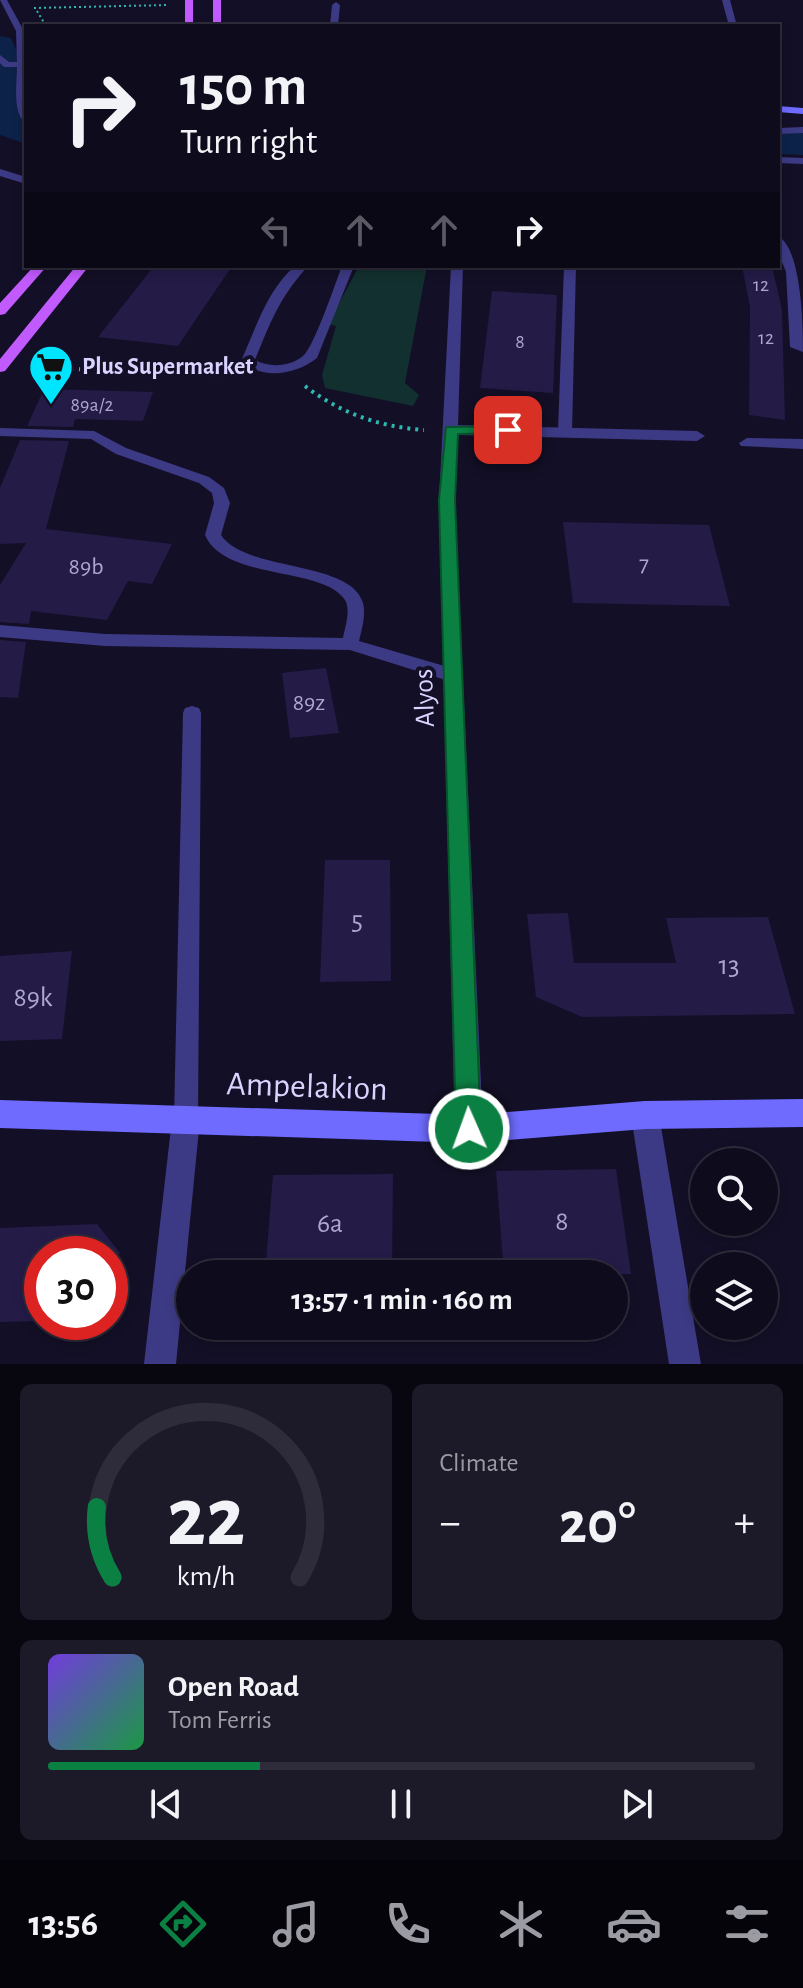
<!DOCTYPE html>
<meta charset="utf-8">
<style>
:root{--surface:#0e0b1c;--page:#1c1929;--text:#f1f3f6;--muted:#9b9ba3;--line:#2e2b3b;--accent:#0b8043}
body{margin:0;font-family:"Alegreya Sans",sans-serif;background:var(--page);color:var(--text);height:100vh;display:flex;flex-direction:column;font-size:30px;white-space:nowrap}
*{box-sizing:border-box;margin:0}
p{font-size:26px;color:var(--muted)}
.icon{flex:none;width:44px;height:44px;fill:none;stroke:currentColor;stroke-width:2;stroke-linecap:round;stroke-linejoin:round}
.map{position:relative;height:1364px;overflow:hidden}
.details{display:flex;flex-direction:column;gap:20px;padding:20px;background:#08060f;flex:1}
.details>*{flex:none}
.top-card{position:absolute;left:24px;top:24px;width:756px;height:244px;border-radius:0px;box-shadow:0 4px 12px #0003,0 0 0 2px var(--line);background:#0e0b1c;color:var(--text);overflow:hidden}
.tools{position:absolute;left:690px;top:1148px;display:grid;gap:16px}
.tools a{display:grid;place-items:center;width:88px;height:88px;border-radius:50%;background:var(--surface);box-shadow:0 4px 12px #0003,0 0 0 2px var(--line);font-size:40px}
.speed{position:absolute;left:24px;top:1236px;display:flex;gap:16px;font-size:40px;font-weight:700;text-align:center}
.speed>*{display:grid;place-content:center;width:104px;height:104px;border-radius:50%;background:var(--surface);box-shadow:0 4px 12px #0003,0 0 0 2px var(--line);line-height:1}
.speed .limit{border:12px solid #d22;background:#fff;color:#111}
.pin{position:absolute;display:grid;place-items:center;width:68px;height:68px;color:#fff;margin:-34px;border-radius:16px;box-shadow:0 4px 12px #0006}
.me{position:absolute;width:88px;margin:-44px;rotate:358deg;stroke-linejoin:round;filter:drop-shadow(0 0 6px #0008)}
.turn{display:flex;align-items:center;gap:28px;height:168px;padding:0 24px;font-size:36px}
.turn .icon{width:104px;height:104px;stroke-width:2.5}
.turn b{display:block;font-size:56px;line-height:68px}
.lanes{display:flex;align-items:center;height:76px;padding:0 24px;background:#0003;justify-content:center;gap:40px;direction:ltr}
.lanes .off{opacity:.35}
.big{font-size:60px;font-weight:700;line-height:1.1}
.details .widget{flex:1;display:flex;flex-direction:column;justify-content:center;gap:12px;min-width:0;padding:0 28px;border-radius:12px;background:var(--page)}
.details .dial{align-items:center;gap:0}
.dial svg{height:208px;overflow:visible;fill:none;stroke:var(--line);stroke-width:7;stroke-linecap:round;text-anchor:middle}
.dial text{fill:var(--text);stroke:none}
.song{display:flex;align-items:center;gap:24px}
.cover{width:96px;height:96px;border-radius:12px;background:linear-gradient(135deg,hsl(260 70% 55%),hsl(140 70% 35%))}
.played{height:8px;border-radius:4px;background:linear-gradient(90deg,var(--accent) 30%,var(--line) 30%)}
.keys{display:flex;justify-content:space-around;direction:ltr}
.heat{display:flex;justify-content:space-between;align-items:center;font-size:44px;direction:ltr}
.details .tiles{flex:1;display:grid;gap:20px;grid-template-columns:1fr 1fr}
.widget:last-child{grid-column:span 2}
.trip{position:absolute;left:176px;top:1260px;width:452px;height:80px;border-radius:40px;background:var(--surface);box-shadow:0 4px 12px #0003,0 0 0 2px var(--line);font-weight:700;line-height:80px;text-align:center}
.dock{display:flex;height:128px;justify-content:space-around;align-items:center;background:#06040b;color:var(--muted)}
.dock .icon{width:56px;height:56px}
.dock .active{color:var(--accent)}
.dock b{font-size:36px;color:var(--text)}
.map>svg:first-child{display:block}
</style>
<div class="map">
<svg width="803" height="1364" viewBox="0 0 803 1364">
<rect width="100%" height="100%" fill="#130f26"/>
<path fill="#12302f" d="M359 266H427L405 383 419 395 413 406 325 388 322 375 336 326 328 324Z"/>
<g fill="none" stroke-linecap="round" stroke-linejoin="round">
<path fill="#0c2248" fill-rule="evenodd" d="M0 36 11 38 23 65 19 87 26 119V144L0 135Z
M778 132 803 133V155L778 154Z"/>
</g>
<path fill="#241b47" d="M154 266 230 269 178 346 98 337Z
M742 266H772L782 310 785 420 749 415 750 307Z
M492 291 557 295 553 393 480 388Z
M44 389 153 392 143 421 75 419 73 427 27 426Z
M20 440 69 441 46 529 172 544 152 584 128 581 107 620 31 611 29 624 0 622V585L26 543 0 544V488Z
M563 522 709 525 730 606 573 603Z
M0 640 26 642 18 698 0 697Z
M326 668 339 733 290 738 282 673Z
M325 860H390L391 981 320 982Z
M568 913 574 963H676L666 918 768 917 795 1014 582 1017 536 997 527 914Z
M72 951 62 1039 0 1041V956Z
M616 1169 631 1274H504L496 1171Z
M393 1174 392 1274H265L273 1175Z
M97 1224 121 1254H42V1321L0 1322V1228Z"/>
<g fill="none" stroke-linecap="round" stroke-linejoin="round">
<path stroke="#2fb8b0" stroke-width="2" stroke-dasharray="2 3" stroke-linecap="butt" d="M34 8 168 5
M37 11 46 26"/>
<path stroke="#2fb8b0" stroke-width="4" stroke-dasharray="3 5" stroke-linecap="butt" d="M31 367 229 376
M305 386C340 413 380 427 424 430"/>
<path fill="#3d3a85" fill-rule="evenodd" d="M0 0H7L24 31 26 124C12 113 17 84 17 67H4L0 63V55L9 62H17L16 31Z
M803 127V133L778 134V128Z
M778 236C802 249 803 327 803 352L790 347 786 272 778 252Z
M295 266H308C279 298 271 321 255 360 269 368 291 367 304 355 315 344 335 284 342 266H354L317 358C296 375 262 380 241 361 256 328 267 290 295 266Z
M564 266H576L572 431 565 435 558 431Z
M0 428 94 431 126 448 209 477 224 488 230 503 221 535C245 572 351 560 363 603 366 615 362 629 359 641L458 670 461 675 452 682 350 650 105 646 0 637V625L105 634 343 638C345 627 351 610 345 600 323 566 225 581 205 535L214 503 212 493 199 483 116 454 91 439 0 436Z
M192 706 199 708 201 713 198 1119 195 1128 186 1131 177 1128 174 1119 183 713 185 708Z"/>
<path fill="#3d3a85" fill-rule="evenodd" d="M722 0H730L737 26H729Z
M336 2 340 5 338 26H330L332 5Z
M778 157 803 158V164L778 163Z
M0 169 26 177V184L0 176Z
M451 266H463L458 425 697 431 705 436 697 441 458 435 455 500 483 1129 479 1139 469 1143 459 1139 455 1129 439 500Z
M747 438 803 439V449L741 446 739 443Z
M645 1101 655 1105 659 1115 701 1364H669L631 1115 635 1105Z
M186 1105 196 1109 200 1119 176 1364H144L172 1119 176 1109Z"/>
<path fill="#6f6bff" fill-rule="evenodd" d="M778 106 803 108V114L778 112Z
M803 1099V1127L645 1129 469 1143 0 1128V1100L469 1115 645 1101Z"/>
<path fill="#c25bff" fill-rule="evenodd" d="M185 0H193V26H185Z
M213 0H221V26H213Z
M34 266H47L5 314 0 315V303Z
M76 266H89L5 371 0 372V359Z"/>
</g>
<path fill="#0b8043" stroke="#07532c" stroke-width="2" d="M508 426 515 430 513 433 458 434 455 500 481 1129 478 1138 469 1141 460 1138 456 1129 439 500 446 427Z"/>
<defs>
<g id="supermarket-pin" transform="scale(2.3)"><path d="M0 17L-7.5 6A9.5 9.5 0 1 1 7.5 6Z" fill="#00e5ff" stroke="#130f26"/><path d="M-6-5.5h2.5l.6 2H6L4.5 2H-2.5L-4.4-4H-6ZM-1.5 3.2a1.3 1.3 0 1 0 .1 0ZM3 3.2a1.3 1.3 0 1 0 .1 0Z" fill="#111"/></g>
</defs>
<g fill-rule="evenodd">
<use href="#supermarket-pin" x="51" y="367"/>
</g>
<g text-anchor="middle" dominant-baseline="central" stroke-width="8" stroke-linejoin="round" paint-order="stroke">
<g font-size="20" fill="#aca6d1">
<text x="761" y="285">12</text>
<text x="766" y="338">12</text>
<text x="520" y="342">8</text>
<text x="92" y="405">89a/2</text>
</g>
<g font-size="24" font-weight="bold" fill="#d9d4ff" stroke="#130f26" text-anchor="start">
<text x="82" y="367">Plus Supermarket</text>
</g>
<g font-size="24" fill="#aca6d1">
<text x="644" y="564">7</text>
<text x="86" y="567">89b</text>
<text x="309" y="703">89z</text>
</g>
<g font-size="28" fill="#d9d4ff" stroke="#130f26">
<text transform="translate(425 698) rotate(-92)">Alyos</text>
</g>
<g font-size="28" fill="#aca6d1">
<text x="357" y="921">5</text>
<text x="729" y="966">13</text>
<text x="33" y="998">89k</text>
<text x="562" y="1222">8</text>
<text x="330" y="1224">6a</text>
</g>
<g font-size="34" fill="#d9d4ff" stroke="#130f26">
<text transform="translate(307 1087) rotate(2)">Ampelakion</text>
</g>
</g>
</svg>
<div class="tools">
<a><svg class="icon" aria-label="search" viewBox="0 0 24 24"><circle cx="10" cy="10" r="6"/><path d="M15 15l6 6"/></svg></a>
<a><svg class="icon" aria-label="layers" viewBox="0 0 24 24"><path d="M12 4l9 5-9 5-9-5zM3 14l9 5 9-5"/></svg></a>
</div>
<div class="speed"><div class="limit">30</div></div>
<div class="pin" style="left:508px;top:430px;background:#d93025"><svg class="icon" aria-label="arrive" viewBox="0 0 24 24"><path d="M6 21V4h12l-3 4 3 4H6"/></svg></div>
<svg class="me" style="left:469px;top:1129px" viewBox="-20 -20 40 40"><circle r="17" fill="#0b8043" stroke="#fff" stroke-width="3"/><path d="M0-11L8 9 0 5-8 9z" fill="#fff"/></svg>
<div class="trip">13:57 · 1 min · 160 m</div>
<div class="top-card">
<div class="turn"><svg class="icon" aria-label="right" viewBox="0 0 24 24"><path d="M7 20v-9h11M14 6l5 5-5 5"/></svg><div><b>150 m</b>Turn right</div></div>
<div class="lanes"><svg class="icon off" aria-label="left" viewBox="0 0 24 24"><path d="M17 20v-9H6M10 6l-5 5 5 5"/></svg><svg class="icon off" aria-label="ahead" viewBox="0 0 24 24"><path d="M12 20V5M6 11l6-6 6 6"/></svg><svg class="icon off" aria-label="ahead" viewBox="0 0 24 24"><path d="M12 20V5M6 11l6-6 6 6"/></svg><svg class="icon" aria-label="right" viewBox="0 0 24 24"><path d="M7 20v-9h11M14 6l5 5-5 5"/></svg></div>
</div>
</div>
<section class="details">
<div class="tiles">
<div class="widget dial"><svg viewBox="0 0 100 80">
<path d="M14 69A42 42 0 1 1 86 69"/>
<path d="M14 69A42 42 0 0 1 8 42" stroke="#0b8043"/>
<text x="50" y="56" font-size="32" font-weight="700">22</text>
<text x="50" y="72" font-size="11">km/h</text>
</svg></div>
<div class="widget"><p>Climate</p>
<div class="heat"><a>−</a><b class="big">20°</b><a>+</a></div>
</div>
<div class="widget">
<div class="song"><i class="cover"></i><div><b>Open Road</b><p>Tom Ferris</p></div></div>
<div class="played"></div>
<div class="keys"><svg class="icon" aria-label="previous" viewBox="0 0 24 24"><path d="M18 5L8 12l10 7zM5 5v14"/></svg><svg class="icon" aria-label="pause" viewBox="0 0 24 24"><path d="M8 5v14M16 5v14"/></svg><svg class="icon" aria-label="next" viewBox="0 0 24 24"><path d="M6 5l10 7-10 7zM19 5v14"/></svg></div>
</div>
</div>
</section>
<nav class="dock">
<b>13:56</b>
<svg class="icon active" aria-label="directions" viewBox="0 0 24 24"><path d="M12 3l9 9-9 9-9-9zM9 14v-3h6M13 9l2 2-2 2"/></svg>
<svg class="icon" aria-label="music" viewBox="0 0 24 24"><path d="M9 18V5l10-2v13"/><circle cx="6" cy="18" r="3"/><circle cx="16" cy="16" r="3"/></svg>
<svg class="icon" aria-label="phone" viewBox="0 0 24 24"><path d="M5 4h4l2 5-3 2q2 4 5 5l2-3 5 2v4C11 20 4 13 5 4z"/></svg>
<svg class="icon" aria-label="climate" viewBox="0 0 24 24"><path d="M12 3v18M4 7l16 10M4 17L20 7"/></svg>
<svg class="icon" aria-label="car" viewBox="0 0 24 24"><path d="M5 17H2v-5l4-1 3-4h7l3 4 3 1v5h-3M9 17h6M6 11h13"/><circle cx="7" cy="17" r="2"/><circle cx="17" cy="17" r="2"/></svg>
<svg class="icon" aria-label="filters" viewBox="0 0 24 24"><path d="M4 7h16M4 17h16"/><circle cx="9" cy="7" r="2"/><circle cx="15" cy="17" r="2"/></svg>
</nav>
